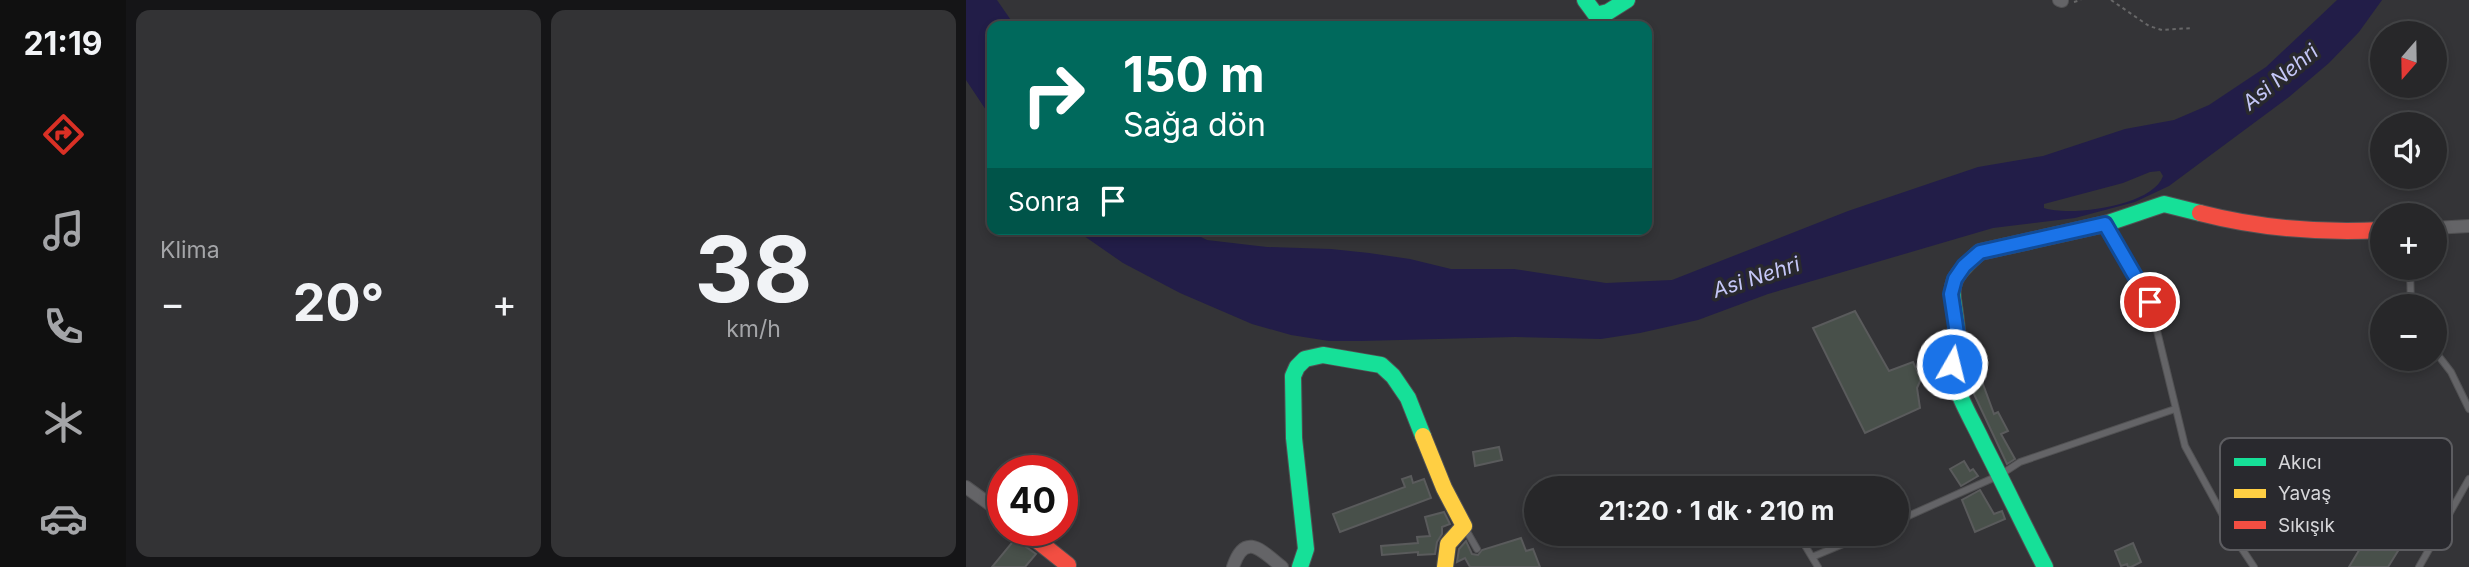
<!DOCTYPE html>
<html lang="tr">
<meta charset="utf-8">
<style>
:root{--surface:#272729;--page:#333335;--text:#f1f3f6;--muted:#a4a5a8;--line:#434446;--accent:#d93025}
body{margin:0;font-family:Inter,sans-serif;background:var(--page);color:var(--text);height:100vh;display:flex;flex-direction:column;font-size:26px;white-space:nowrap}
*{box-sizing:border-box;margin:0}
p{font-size:23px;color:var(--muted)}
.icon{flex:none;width:38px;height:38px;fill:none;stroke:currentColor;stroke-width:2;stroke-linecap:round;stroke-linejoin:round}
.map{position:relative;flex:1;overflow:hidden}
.panel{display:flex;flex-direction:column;gap:10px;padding:10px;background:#151517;width:840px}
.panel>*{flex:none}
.hud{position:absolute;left:21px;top:21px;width:665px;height:214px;border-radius:14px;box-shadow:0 4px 10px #0003,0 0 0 2px var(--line);background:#00695c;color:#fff;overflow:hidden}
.needle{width:46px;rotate:200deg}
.controls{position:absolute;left:1404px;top:21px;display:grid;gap:14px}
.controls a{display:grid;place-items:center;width:77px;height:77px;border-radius:50%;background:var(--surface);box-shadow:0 4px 10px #0003,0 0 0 2px var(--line);font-size:35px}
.speed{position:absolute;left:21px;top:455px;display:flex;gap:14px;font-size:35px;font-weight:700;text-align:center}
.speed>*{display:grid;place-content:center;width:91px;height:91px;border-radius:50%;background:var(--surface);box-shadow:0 4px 10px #0003,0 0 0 2px var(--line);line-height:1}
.speed .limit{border:10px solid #d22;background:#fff;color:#111}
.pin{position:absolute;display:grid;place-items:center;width:60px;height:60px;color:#fff;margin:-30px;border:4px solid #fff;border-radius:50%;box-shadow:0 2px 7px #0007}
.me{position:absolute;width:77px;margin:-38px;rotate:8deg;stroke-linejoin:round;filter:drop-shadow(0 0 5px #0008)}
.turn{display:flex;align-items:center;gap:24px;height:147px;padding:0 21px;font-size:32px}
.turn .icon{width:91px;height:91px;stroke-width:2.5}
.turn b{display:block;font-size:49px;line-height:60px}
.then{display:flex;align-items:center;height:66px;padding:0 21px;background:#0003;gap:14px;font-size:26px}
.big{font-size:52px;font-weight:700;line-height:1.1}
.panel .card{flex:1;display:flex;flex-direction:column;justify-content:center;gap:10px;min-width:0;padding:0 24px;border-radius:14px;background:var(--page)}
.panel .dial{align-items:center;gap:0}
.dial b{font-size:91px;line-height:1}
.heat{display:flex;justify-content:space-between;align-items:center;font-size:38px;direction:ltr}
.panel .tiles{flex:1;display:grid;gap:10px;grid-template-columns:repeat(2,1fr)}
.trip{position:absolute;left:558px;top:476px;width:385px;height:70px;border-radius:35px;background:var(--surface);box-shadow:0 4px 10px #0003,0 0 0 2px var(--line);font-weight:700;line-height:70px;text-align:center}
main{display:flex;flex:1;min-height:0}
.dock{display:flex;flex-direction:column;width:126px;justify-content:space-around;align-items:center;background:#101010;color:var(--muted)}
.dock .icon{width:49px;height:49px}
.dock .on{color:var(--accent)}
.dock b{font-size:32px;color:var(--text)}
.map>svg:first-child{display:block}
</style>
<main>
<nav class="dock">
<b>21:19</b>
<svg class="icon on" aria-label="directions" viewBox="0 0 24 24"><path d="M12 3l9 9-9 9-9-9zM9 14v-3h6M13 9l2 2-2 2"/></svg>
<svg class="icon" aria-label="music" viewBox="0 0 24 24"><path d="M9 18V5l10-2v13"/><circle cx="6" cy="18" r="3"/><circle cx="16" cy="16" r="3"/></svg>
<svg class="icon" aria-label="phone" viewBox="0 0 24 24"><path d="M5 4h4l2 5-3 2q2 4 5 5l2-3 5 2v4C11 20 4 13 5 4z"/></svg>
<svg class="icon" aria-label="climate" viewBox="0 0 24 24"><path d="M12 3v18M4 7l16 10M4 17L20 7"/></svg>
<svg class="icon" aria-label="car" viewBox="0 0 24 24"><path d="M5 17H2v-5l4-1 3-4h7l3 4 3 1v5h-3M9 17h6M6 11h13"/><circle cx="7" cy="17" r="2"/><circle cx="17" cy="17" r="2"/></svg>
</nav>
<section class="panel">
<div class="tiles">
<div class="card"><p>Klima</p>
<div class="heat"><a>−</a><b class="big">20°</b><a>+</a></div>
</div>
<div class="card dial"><b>38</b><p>km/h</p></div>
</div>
</section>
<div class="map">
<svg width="1503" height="567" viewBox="0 0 1503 567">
<rect width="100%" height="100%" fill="#343437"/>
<path fill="#221d48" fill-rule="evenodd" d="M0 0H31L49 26H26V119L0 80Z
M1371 0H1416L1393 32 1363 63 1323 97 1203 186 1169 202 1109 218 1027 228 802 294 732 320 674 333 635 339 549 337 395 341H363L325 335 286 324 214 293 157 263 108 229H219L241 240 301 247 365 249 403 253 444 259 485 269H548L640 283 706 280 882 211 1012 167 1077 156 1159 129 1208 120 1243 105 1300 67ZM1184 172 1194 171 1197 176C1187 206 1104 217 1078 208V204L1157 183Z"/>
<path fill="#48504a" stroke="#5a5b5c" stroke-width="2" d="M889 311 923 371 947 362 955 379 951 388 954 408 899 433 847 328Z
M1007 357 1028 414 1032 412 1042 431 1035 434 1049 459 1041 464 999 375 998 361Z
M533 447 536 460 509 466 507 452Z
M998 461 1004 471 1007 469 1012 476 995 486 984 469Z
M445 476 447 483 458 479 465 498 374 532 367 514 439 487 436 479Z
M1014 490 1028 514 1036 511 1039 519 1009 532 996 500Z
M478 512 484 524 476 527V534L471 542 469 554 452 555V552L416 555 415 546 452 543 451 537 464 536 459 517Z
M1416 512 1445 530 1422 567H1383Z
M555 538 560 551 567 549 574 567H504L499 558 491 562 493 549 500 541 506 554 512 555 516 550Z
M49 539 70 554 59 567H26Z
M1167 543 1175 562 1165 567H1162L1161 564 1155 566 1149 551Z"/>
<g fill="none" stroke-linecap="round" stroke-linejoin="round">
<g stroke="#515153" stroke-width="8">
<path id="lane" d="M1140 226 1184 302 1219 446 1272 543 1288 567
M1444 268 1445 306
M1468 350 1485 372 1503 409
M931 521 1034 475 1054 462 1209 409
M499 528 511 549
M832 534 852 567
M846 557 901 534
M1453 567 1503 479"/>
</g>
<g stroke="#515153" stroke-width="14">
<path id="street" d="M1093 0 1096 1
M1468 228 1503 226
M0 487 37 514
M267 567C279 530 297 552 316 567"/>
</g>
<g stroke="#515153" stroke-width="18">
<path id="fast" d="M619 0 630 15 642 12 661 0
M334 567 340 549 328 438 327 376 331 367 339 359 357 355 415 365 427 376 442 398 457 436
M1079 567C1058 526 1038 484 1017 443 1007 421 992 398 987 374 985 359 991 346 991 332 988 287 975 286 1014 252L1139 224 1198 204 1234 213"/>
</g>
<g stroke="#515153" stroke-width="18">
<path id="slow" d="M457 436 478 488 498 526 482 544 479 567"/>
</g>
<g stroke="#515153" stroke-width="18">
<path id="jam" d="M1234 213C1292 228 1357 233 1416 230
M58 530 102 565"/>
</g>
<path stroke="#676768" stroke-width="2" stroke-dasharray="3.5 3.5" stroke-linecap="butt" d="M1145 0 1183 26 1196 30 1226 28
M1108 2 1115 0"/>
<use href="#lane" stroke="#646467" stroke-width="6"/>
<use href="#street" stroke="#646467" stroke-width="12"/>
<use href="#fast" stroke="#16e098" stroke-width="16"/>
<use href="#slow" stroke="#ffcf43" stroke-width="16"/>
<use href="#jam" stroke="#f24e42" stroke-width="16"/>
</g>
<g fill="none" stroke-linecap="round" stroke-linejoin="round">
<g stroke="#114b97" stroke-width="18">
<path id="route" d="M986 364 991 334 985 294 989 279 998 266 1014 252 1139 224 1184 302"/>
</g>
<use href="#route" stroke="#1a73e8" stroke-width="12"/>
</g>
<g text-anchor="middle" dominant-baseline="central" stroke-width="7" stroke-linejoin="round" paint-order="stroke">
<g font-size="21" font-style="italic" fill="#c5c7f7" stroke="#29292e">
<text transform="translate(1314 77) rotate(-39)">Asi Nehri</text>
<text transform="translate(790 277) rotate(-18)">Asi Nehri</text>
</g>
</g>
<rect x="1254" y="438" width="232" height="112" rx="10" fill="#29292e" stroke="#5d5d61" stroke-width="2"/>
<rect x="1268" y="458" width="32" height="8" fill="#16e098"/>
<rect x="1268" y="489" width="32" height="9" fill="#ffcf43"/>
<rect x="1268" y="521" width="32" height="8" fill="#f24e42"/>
<g font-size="19" fill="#d6d6d9">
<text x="1312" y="469">Akıcı</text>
<text x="1312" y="500">Yavaş</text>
<text x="1312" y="532">Sıkışık</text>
</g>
</svg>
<div class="controls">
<a><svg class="needle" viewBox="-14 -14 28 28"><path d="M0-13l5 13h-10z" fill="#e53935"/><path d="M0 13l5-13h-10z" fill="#a4a5a8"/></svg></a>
<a><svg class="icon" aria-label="sound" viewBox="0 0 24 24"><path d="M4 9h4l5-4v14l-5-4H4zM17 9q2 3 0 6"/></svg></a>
<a>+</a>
<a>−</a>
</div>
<div class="speed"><div class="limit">40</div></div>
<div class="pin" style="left:1184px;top:302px;background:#d93025"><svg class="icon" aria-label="arrive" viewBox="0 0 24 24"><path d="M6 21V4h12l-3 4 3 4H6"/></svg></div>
<svg class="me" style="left:986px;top:364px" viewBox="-20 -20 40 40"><circle r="17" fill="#1a73e8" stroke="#fff" stroke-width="3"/><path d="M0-11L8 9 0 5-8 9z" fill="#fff"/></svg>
<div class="trip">21:20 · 1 dk · 210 m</div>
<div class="hud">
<div class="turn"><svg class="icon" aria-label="right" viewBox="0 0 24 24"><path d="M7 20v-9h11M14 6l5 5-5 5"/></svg><div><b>150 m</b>Sağa dön</div></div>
<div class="then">Sonra<svg class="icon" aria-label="arrive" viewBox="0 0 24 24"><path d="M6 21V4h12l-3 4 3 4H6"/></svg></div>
</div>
</div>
</main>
